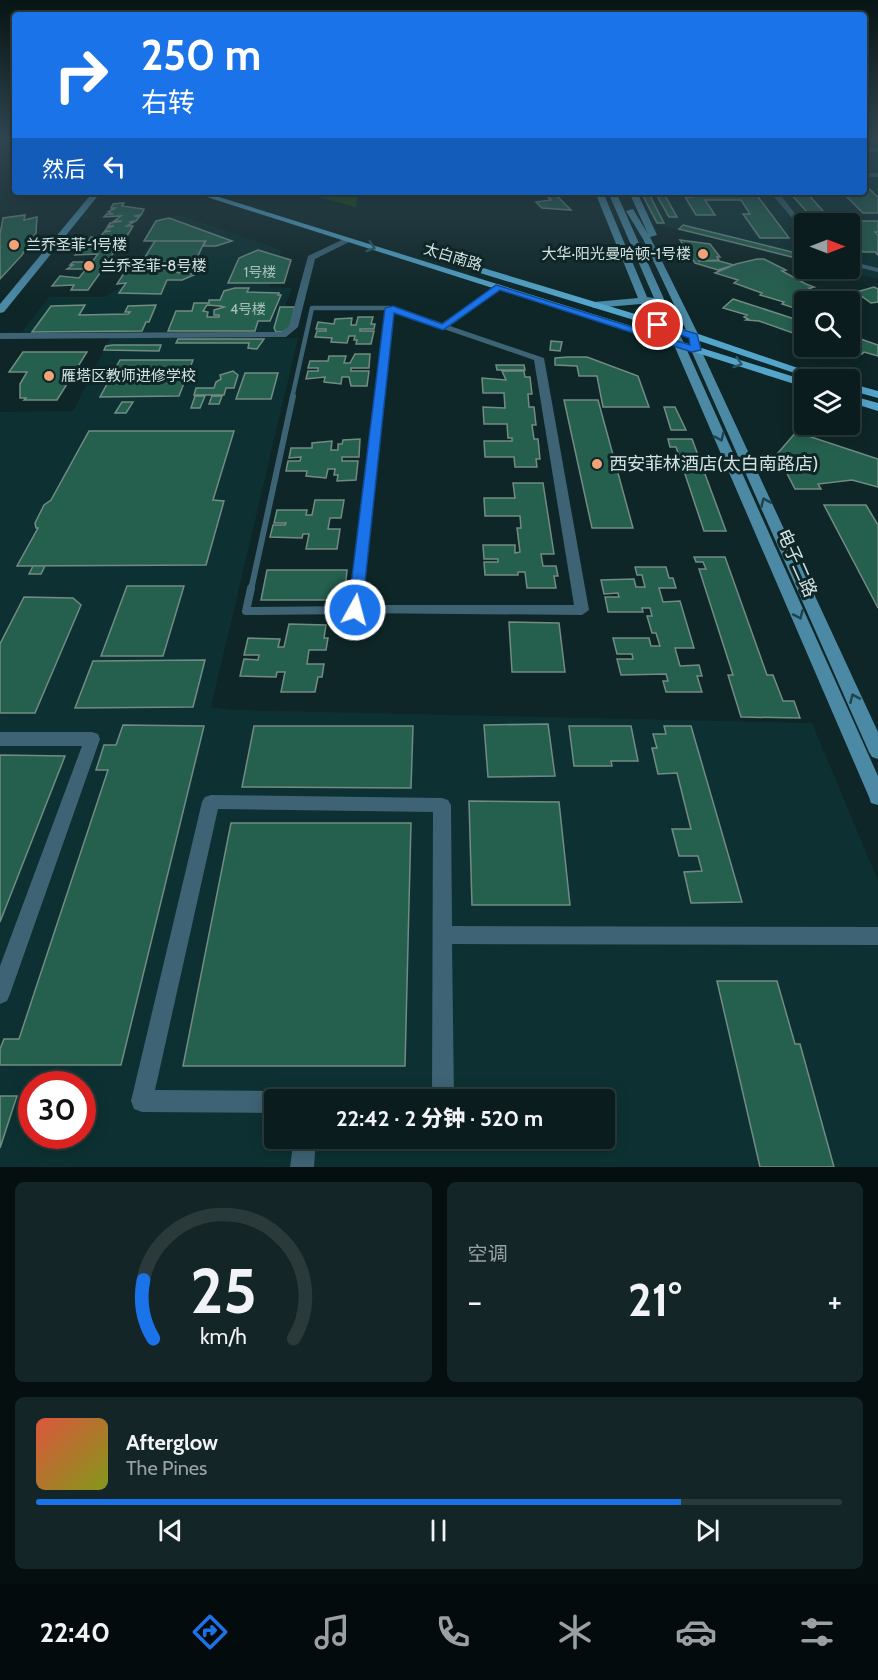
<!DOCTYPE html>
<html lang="zh">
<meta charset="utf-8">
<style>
:root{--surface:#0a1c1d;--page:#132526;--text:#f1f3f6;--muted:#99a1a4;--line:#2a3a3b;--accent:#1a73e8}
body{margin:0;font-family:Cabin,"Noto Sans SC",sans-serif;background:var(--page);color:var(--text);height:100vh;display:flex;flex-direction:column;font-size:22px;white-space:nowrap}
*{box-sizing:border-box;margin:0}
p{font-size:20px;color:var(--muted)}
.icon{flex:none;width:33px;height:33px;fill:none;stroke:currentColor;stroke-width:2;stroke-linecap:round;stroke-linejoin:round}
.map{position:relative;height:1167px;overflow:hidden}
.side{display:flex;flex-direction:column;gap:15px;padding:15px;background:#060f10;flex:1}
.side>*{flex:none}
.banner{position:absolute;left:12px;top:12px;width:855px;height:183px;border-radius:6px;box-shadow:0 3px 15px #0003,0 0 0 2px var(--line);background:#1a73e8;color:#fff;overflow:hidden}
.needle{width:39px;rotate:90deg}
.buttons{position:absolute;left:794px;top:213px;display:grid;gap:12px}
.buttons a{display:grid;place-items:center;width:66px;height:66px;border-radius:6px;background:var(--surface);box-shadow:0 3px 15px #0003,0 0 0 2px var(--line);font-size:30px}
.speed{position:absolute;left:18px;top:1071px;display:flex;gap:12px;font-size:30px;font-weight:700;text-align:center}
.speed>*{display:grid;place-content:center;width:78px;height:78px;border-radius:50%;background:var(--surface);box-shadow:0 3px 15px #0003,0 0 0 2px var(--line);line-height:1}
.speed .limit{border:9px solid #d22;background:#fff;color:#111}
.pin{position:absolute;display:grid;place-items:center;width:51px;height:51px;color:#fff;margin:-26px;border:3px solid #fff;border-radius:50%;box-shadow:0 2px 6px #0007}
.me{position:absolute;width:66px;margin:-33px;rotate:7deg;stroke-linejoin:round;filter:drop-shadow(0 0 4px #0008)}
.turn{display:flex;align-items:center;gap:21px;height:126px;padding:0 30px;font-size:27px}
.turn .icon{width:78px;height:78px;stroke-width:2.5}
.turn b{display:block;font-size:42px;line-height:51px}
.then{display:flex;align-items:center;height:57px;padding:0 30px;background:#0003;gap:12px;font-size:22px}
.big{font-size:45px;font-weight:800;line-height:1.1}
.side .widget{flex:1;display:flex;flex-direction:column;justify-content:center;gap:9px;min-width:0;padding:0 21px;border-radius:9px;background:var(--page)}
.side .dial{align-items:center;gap:0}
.dial svg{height:156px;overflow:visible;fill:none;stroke:var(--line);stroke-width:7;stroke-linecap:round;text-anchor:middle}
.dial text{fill:var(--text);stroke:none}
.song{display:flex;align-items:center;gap:18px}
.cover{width:72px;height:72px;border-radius:9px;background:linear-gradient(135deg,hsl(10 70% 55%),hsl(70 70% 35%))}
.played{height:6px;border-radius:3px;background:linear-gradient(90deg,var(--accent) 80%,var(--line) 80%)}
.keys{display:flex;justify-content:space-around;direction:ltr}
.heat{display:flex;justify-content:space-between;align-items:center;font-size:33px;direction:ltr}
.side .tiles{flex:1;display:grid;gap:15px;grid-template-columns:1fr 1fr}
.widget:last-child{grid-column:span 2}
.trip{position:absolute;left:264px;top:1089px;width:351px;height:60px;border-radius:6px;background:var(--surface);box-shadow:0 3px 15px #0003,0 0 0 2px var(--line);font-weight:800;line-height:60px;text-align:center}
.tabs{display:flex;height:96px;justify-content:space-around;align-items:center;background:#040b0c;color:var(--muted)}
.tabs .icon{width:42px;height:42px}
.tabs .current{color:var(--accent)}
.tabs b{font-size:27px;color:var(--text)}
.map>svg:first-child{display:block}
</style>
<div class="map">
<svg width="878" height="1167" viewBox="0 0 878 1167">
<rect width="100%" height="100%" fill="#0e2627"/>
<path fill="#0d3132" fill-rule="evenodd" d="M864 138H878V279L836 269 849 268V224H804V261L655 224 640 192H864Z
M179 215 282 250 269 287 292 288 275 332H22L49 297H104L123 286 166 218Z
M110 338H298L211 707 232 710 812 723 878 881V1167H0V412L73 411ZM32 1084H82V1136H32ZM274 1100H604V1138H274Z"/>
<path fill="#184c0d" d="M302 192H358L356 207Z"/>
<path fill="#25604e" stroke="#748b83" stroke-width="1.5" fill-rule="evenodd" d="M865 185 878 197V213H863L842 192H864Z
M557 192 558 197 571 210 542 208 536 202 551 200 544 193 532 192Z
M641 192H648L664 223H657Z
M655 192H663L677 217H669Z
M739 192 756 194 789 238H760L743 214H750L741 200H705L715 215H696L685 197H693L691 194Z
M789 192H806L824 212H807Z
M121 203H124L122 206 144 209 141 215 134 216H140L136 221 129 222H134L127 226H133L127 236H101L104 232 111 231H105L107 228 114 226H108L110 223 122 221H114L121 216 104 217 107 214H113L108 212 115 208H111L113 204Z
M841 213 848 221H878V232H875L878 235V255L875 252H863L849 236V224H826L817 214Z
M25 215 24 220 37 217 36 233 22 255 0 279V234L3 218Z
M169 218 232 241 216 246H203L206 241H144L156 221Z
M683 225 804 255V260L679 229Z
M91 237H107L102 244H86Z
M680 240 710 244 720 257H717L719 260 698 261H719L734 265 718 270 695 263Z
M155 241H205L195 262H142Z
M104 243 120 244 110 258H106L110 259 88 290H71L74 285 52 286 60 276 79 278 86 269H67L73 265H70L73 262H92L98 254 75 255 81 247 100 248Z
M258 250 291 260 284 283H228L239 258Z
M757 259H764L786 270 782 271 806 284 814 287 809 288 825 297H821L824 299 805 300 797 309 782 304 784 302 760 295 762 293 734 283 738 280 715 273 736 264Z
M146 268H171L170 270 179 273 184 271 194 275 182 280H167L161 294 119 293 126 283 117 284 126 270 138 271Z
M874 287 878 289V302L871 303 856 292Z
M235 288H249L247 292 279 293 278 295H281L270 321H258L255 331H168L176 311H192L194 303H209V300H220L224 291ZM207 305 220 306 224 307 214 310V315H219V317H207L208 312 203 311Z
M733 299 804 322V337L759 321 746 320 748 319 744 317 747 315 723 308Z
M85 305 79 315 128 314 130 312H125L128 306 156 305 149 322H146L142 331 32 332 51 306Z
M280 307H295L290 328 282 332H276L274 328Z
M358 317H373L371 324H375L374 329H360V331H374L371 344H356L357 340H354L355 336H349L347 343 331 342 332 338 315 337 317 331H326V329H316L318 322 334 324 335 319 352 318 351 325H356Z
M849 335 878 345V356L864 352 862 354 844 346H849Z
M178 339H264L257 349 248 348 249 343H176Z
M551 341 562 342 560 351 550 350Z
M113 345H161L159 351 104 350 106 346Z
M23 352H87L57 400H24L26 398H20V384L27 372H9Z
M355 354H370L369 368H351V371H369L367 386H351L349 377H342L341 384 324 382 325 377 306 379 308 371H318V368H308L310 361H328L329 356H346L344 363H350Z
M568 357H587L638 376 649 407H603L597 376H579L577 366 555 365V358Z
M120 360H193L179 396 100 397Z
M496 365H524L525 370H497Z
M233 371 238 375 234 388H226L224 395H194L196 388H214L216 382 221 379 220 375Z
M502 371H524L525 377H530L532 394H528L529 407H534L536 425H532L534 439H538L540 459H536L537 467H515L514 457H485L484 441H512V438H508L507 424H484L483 407 505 408 504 393H483L482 378 506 380Z
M245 373H278L271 399H236Z
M195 396H205L200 408H191Z
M212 396H222L219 404H209Z
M564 400H598L633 528H592Z
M122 402H133L126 413H115Z
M664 407H675L686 430H671Z
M89 431H234L213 500 224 501 206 565 17 566 38 528H36L35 523 44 505 51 500Z
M796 432 878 459V487L852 480 818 484 821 489H795L777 454Z
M360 439 359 457H342V461H358L356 480 337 481 338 475H334L335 469H328L326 478 306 476 307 471H286L288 461H300L301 457 289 458 291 448H312V443L332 441 331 450H338V444H342L343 440Z
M668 439H692L726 531H704L676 447H670Z
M513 483H543L554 554H541L543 566H556L558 576H554L556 588H527L525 572H518V575H485L484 562H498V559H484L483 545H515V553L520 552 517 528H521L520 516H485L484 498H515Z
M315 500H344L341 518H330L328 529H340L337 549H306L309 534H303L302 538 270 537 273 525H285L286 523H274L277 510H307L306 515H312Z
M824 505H866L878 525V608Z
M694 557H725L767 675H773L783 701H794L800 718 741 717 728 675H733L699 569H706L703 562H696Z
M33 566H45L41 574H29Z
M635 567H666L669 578H673L676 588H659L663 602 680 601 694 648H675L680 666 699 665 702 676H697L702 692H666L663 681H668L666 674 621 675 617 659H633L632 654H617L613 638H649L651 646H660L656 633H652L647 616H652L650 608H642L643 612H608L605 597H619L618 593 604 594 601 580 634 579 636 587H645L642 575H637Z
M267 570H347L344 600H261Z
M127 586H184L163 656H101Z
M24 597 73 598 81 605 35 713H0V644Z
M509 622 559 623 565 672H512Z
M289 624 326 625 324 638H328L326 650H309L307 664H324L322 677H318L315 692H281L285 672H277L276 677 240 676 244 659 258 660 259 655H244L248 638 280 639 278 647H284Z
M205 660 193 707 75 708 93 661Z
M548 724 555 776 488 777 484 725Z
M123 725 204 726 121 1065H0V1049L4 1039H19L108 770H96L104 745H116Z
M254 726H413L411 788 242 787Z
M569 726H631L638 761H611L612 766H574Z
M664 726H691L742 902 691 903 684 872 702 871 698 856H679L672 829H691L677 773 658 774 652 748H657L653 734H666Z
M0 755 65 756 0 922Z
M469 801 559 802 570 905H472Z
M231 823H411L405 1066H183Z
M717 981H777L795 1044H800L834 1167H760Z
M0 1096H17L0 1148Z"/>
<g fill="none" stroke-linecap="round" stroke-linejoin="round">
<path stroke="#3e6375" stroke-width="4" d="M864 150H878
M864 175H878"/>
<path stroke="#3e6375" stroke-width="4.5" d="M292 398 312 308H390"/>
<path stroke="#3e6375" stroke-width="6" d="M251 590 293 396"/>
<path stroke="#3e6375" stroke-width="8" d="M251 588 246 611 355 610"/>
<path fill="#3e6375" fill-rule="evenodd" d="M770 192H778L804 225V232Z
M346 238 353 240 315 259 298 327 286 337 0 339V333L281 332 289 326 308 256Z
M849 261 878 268V272L849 265Z
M499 284 503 287 502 289 450 326 544 358 589 610 582 615 350 613 348 610 386 308 393 306 442 323ZM394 312 534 360 574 605H362Z
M0 732H92L98 734 100 739 10 994 7 1001 0 1004V966L82 746H0Z
M211 795 442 798 448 800 451 805 452 926 878 927V945L452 944 454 1100H432L433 812 218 809 155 1090 274 1091 282 1094 284 1100H274V1113L142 1112 134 1109 131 1101 202 802 205 797Z
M294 1138H316L314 1167H290Z"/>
<path fill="#4b89a5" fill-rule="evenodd" d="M93 192H101L4 312 0 313V304Z
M595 192H603L647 297 654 298 608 192H616L878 776V805L871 803 869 797 655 301 651 303 658 311 663 325 658 328 654 327 648 312 641 304 594 308 589 305 594 302 638 298Z
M629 192H637L657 235 650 237 699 336 701 350 878 732V759L872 757 869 752 691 350 689 336 643 239 626 211 633 209 648 234Z"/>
<path fill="#54a5ca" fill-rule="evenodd" d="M191 192H203L804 380V387Z
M470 264 678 327 833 380H815L670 331 467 269 465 267Z
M849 383 878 391V398L849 390Z
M849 395 878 403V411L849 402Z"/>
</g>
<defs><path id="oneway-chevron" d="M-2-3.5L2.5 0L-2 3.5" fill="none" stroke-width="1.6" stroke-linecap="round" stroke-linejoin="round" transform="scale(1.5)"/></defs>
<g stroke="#2a5968">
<use href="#oneway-chevron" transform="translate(371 247) rotate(17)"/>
<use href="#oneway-chevron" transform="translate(738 363) rotate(17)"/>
</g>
<g stroke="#20444d">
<use href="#oneway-chevron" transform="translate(720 437) rotate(66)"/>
<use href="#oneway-chevron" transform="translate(765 502) rotate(-114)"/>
<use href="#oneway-chevron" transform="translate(799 615) rotate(66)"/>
<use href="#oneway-chevron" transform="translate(854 698) rotate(-114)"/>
</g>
<linearGradient id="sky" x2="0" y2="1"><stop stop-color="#081515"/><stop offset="0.46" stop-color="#304752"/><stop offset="1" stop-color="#304752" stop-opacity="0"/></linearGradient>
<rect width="878" height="301" fill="url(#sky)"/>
<path fill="#1a73e8" stroke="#114b97" stroke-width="1.5" d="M496 285 690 345 689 338 654 325 658 322 697 334 701 350 692 352 500 290 443 330 394 313 362 610 355 615 350 613 348 610 385 308 393 306 442 324Z"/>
<g fill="#efa376" stroke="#0e2627" stroke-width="2">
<circle cx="14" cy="245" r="6"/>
<circle cx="703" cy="254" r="6"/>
<circle cx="89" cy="266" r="6"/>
<circle cx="49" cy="376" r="6"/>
<circle cx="597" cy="464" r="6"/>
</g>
<g text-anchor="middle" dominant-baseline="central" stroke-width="6" stroke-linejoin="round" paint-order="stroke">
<g font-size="14" fill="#a8c1bc">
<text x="260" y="272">1号楼</text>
<text x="248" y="309">4号楼</text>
</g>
<g font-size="15" fill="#d3e1e1" stroke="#0e2627" text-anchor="start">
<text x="26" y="245">兰乔圣菲-1号楼</text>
<text x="691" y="254" text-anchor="end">大华·阳光曼哈顿-1号楼</text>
<text x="101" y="266">兰乔圣菲-8号楼</text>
<text x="61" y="376">雁塔区教师进修学校</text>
</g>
<g font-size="15" fill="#d3e1e1" stroke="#0e2627">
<text transform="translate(453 257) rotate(17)">太白南路</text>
</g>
<g font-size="18" fill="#d3e1e1" stroke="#0e2627" text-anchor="start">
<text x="609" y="464">西安菲林酒店(太白南路店)</text>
</g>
<g font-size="18" fill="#d3e1e1" stroke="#0e2627">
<text transform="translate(797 563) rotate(66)">电子二路</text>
</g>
</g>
</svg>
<div class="buttons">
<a><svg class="needle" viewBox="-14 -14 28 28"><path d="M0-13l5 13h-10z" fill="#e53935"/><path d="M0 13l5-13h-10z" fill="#99a1a4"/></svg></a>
<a><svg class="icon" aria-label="search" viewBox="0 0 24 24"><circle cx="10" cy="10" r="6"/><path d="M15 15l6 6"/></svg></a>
<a><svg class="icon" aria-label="layers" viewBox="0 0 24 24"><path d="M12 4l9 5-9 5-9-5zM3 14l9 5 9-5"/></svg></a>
</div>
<div class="speed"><div class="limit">30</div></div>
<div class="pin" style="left:658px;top:325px;background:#d93025"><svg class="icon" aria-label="arrive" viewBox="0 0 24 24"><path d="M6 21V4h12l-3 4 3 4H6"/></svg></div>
<svg class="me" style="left:355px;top:610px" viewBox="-20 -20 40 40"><circle r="17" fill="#1a73e8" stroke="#fff" stroke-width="3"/><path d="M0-11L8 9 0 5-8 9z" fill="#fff"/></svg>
<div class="trip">22:42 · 2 分钟 · 520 m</div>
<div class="banner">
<div class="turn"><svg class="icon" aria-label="right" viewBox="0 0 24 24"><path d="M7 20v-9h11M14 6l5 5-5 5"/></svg><div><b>250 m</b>右转</div></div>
<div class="then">然后<svg class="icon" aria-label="left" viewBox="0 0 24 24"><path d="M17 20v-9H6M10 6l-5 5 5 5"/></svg></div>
</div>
</div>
<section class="side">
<div class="tiles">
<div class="widget dial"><svg viewBox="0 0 100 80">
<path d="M14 69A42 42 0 1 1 86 69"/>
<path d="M14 69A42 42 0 0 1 9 39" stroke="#1a73e8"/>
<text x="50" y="56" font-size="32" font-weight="700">25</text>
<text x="50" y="72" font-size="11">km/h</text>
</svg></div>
<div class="widget"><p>空调</p>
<div class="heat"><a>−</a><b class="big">21°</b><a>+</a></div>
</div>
<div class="widget">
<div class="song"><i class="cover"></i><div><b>Afterglow</b><p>The Pines</p></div></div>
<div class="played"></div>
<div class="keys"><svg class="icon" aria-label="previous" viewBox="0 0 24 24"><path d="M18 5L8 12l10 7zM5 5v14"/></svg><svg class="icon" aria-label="pause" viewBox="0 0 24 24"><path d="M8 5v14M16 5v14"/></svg><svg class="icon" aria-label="next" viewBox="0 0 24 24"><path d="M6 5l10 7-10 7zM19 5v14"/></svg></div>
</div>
</div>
</section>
<nav class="tabs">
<b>22:40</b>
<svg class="icon current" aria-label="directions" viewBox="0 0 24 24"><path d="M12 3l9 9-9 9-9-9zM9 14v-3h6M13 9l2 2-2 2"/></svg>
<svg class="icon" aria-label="music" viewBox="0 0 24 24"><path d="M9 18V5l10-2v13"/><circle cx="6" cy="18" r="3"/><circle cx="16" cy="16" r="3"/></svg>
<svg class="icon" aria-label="phone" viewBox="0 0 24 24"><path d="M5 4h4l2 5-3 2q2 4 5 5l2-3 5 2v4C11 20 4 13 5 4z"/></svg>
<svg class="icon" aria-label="climate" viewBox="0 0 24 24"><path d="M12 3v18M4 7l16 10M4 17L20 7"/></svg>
<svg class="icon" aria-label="car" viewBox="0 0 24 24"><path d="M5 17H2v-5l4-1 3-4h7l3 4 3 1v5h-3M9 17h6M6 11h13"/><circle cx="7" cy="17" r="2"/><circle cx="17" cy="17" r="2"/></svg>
<svg class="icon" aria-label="filters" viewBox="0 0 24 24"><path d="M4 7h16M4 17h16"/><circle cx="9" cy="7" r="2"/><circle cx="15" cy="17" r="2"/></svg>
</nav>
